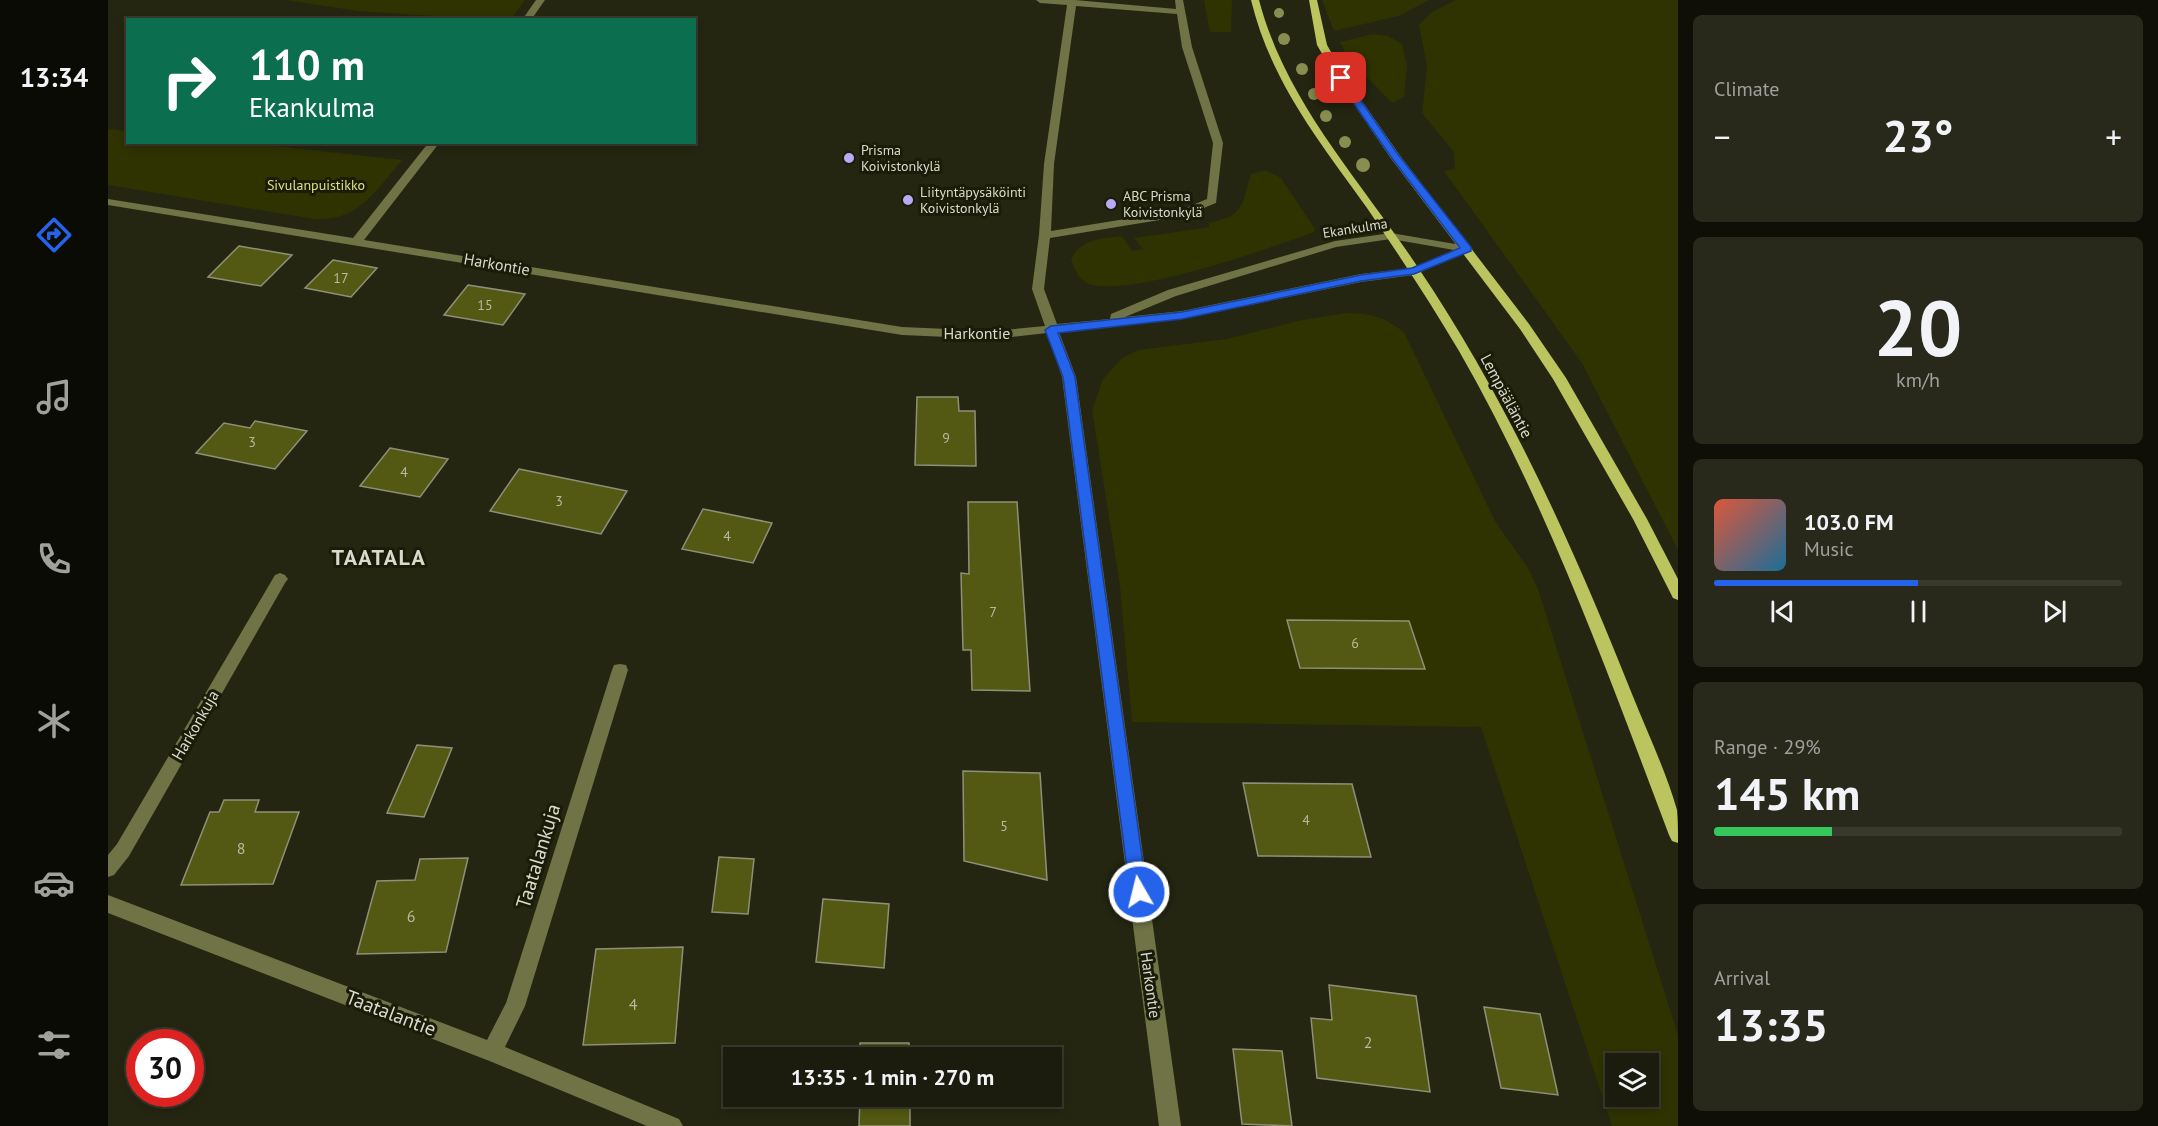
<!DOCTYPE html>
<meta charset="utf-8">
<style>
:root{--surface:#1b1c0d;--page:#28291b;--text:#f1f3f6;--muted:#a0a19d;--line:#393a2e;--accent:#2563eb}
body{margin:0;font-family:"PT Sans",sans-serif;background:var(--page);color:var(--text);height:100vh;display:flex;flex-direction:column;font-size:22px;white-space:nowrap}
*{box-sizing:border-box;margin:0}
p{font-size:20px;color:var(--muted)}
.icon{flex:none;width:33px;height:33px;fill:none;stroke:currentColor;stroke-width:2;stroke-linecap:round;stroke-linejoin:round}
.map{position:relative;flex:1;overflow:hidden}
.sheet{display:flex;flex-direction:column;gap:15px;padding:15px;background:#0f0f07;width:480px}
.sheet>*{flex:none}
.hud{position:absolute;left:18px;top:18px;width:570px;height:126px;border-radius:0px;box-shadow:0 3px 9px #0003,0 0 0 2px var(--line);background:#0b6e4f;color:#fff;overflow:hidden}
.buttons{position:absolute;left:1497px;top:1053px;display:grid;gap:12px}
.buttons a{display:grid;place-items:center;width:54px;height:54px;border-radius:0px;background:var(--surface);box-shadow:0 3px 9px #0003,0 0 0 2px var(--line);font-size:30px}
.speed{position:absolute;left:18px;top:1029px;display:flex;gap:12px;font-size:30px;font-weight:700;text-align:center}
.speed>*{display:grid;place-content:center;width:78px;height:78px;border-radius:50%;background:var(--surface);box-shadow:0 3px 9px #0003,0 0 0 2px var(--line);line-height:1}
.speed .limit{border:9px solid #d22;background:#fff;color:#111}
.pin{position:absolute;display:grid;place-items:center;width:51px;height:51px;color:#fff;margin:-26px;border-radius:12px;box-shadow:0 3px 9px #0006}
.me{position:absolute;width:66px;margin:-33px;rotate:352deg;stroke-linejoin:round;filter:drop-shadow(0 0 4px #0008)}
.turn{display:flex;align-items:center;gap:21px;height:126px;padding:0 24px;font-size:27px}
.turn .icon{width:78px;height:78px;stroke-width:2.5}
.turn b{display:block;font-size:42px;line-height:51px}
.big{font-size:45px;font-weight:600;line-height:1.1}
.sheet .tile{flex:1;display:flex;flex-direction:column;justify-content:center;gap:9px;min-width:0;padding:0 21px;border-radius:9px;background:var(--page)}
.sheet .dial{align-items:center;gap:0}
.dial b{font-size:78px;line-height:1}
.song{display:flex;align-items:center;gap:18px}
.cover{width:72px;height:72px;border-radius:9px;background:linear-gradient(135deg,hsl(10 70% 55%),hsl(200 70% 35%))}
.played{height:6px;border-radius:3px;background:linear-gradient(90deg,var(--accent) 50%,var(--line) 50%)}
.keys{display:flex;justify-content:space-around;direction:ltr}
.heat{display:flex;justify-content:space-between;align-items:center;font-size:33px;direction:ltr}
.charge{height:9px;border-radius:4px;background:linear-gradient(90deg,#34c759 29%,var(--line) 0)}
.trip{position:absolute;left:615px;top:1047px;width:339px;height:60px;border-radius:0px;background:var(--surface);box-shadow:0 3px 9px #0003,0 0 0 2px var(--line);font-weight:600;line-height:60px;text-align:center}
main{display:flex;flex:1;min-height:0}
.tab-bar{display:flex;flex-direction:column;width:108px;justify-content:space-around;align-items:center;background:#0b0b05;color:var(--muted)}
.tab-bar .icon{width:42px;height:42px}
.tab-bar .on{color:var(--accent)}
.tab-bar b{font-size:27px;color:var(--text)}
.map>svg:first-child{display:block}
</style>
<main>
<nav class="tab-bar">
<b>13:34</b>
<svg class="icon on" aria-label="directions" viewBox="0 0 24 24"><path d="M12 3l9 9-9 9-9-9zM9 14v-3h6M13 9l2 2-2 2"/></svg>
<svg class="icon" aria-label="music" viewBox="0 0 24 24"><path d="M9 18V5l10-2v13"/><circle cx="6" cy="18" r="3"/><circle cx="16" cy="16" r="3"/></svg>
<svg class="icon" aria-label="phone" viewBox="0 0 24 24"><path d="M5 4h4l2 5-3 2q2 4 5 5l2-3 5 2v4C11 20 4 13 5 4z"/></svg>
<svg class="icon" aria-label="climate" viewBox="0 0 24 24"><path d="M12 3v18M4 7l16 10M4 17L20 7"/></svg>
<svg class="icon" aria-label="car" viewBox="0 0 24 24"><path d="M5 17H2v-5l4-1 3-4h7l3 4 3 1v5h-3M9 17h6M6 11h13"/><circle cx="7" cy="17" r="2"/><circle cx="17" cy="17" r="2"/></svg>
<svg class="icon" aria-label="filters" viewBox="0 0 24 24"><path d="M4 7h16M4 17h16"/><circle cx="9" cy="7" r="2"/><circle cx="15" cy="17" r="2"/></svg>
</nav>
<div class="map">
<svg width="1570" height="1126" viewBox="0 0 1570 1126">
<rect width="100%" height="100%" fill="#242611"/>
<path fill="#2f3201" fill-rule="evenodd" d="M177 0H417L403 19 383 20 250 11Z
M1096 0H1124L1123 32H1102Z
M1214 0H1321L1291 16 1226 31Z
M1348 0H1570V550L1474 363 1336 171 1347 169 1346 152 1314 113 1319 66 1311 25 1324 12Z
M1265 34 1280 36 1294 44 1299 66 1296 97 1284 103 1240 58 1232 42Z
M0 129 19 131 20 142 139 143 294 160C267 191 251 222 206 219L0 185Z
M1157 170 1173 178 1207 229 1206 232C1163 248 1021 298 981 284 971 280 966 269 963 259 974 238 993 239 1014 236L1024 251 1035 249 1026 238 1102 227 1100 223C1136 216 1133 207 1143 174Z
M1239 313C1265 314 1275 316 1296 332L1387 521 1420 568 1430 589 1570 1035V1126H1504L1373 727 1024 722 1012 586 984 410 995 379 1014 358 1030 350 1119 339 1194 320ZM1508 1064H1540V1096H1508Z"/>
<path fill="#535812" stroke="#8e9179" stroke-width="1.5" d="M131 246 184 255 153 286 100 277Z
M225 260 269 268 243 297 197 288Z
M360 285 417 294 395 325 336 315Z
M809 397H850L851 411H867L868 466 807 465Z
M147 421 199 431 167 469 88 453 116 423 142 428Z
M282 448 340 459 312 497 252 486Z
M411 469 519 491 493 534 382 511Z
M860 502H909L922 691 864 690 863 650H855L853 573 861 574Z
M595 509 664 523 645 563 574 549Z
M1179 620 1301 621 1317 669 1192 668Z
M309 745 344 748 316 817 279 813Z
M855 771 932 773 939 880 856 861Z
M1135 783 1244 784 1263 857 1150 856Z
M116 800H151L147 812H191L165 884 73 885 102 812H111Z
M611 857 646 859 640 914 604 912Z
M360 858 338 952 249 954 269 881 307 880 312 859Z
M715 899 781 904 776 968 708 962Z
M575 947 567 1043 475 1045 488 949Z
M1221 985 1308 996 1322 1092 1209 1078 1203 1018 1224 1020Z
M1376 1007 1432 1014 1450 1095 1393 1088Z
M752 1043H801V1058H752Z
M1125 1049 1174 1051 1184 1126 1134 1124Z
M752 1096H802V1126H751Z"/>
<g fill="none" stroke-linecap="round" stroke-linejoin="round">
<path fill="#6f7345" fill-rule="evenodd" d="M428 0H437L423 20H414Z
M928 0H967L1068 9 1067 0H1075L1084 47 1115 143 1108 203 1076 216 942 238 936 289 949 324 1002 319 1003 314 1060 290 1227 241 1283 233 1359 246 1365 249 1306 275 1253 282 1074 319 951 332 968 377 1073 1126H1051L954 377 939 333 886 339 794 335 0 205V199L245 238 321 142H332L256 240 794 327 886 331 937 326 924 289 931 235 936 164 959 5 932 3ZM968 6 1069 14 1074 47 1105 143 1099 199 1073 210 943 231 946 164ZM1283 239 1346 250 1304 268 1253 274 1074 311 1017 317 1068 296 1228 247Z
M172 573 177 575 180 579 177 583 21 856 6 875 0 877V855L9 844 167 575Z
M512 664 518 665 520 670 417 1006 397 1047 571 1119 575 1126H539L384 1062 0 913V895L379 1040 398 1003 504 670 506 665Z"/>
<path fill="#bbc45e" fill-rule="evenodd" d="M1143 0H1151C1178 103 1254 182 1311 269 1400 401 1465 546 1524 694 1539 732 1558 771 1569 810 1570 820 1570 833 1570 843L1564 841 1561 835C1499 671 1439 504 1351 351 1322 302 1291 255 1259 208 1211 141 1163 82 1143 0Z
M1201 0H1209L1219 45 1238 78 1290 153 1421 324 1458 378 1539 519 1570 579V600L1565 598 1525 519 1445 379 1412 329 1282 157 1228 78 1209 45Z"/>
</g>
<g fill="#888d50">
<circle cx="1171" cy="13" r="5"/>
<circle cx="1176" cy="39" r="6"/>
<circle cx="1194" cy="69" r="6"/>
<circle cx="1206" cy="94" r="6"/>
<circle cx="1218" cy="116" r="6"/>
<circle cx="1237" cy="142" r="6"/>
<circle cx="1255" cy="165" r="7"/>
</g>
<path fill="#2563eb" stroke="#184099" stroke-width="1.5" d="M1230 76H1236L1289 153 1363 247V251L1306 274 1253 281 1074 319 950 333 967 377 1039 892 1037 897 1031 899 1025 897 1022 892 955 377 937 330 943 326 1074 312 1253 275 1304 268 1352 248 1283 157 1228 78Z"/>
<g fill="#baaaf6" stroke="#1a1c08" stroke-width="2">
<circle cx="741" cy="158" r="6"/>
<circle cx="800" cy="200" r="6"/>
<circle cx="1003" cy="204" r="6"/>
</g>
<g text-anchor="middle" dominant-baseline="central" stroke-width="6" stroke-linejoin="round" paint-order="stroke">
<g font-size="14" fill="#d8dace" stroke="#1a1c08" text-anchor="start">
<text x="753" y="150">Prisma<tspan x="753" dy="16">Koivistonkylä</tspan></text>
<text x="812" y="192">Liityntäpysäköinti<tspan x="812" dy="16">Koivistonkylä</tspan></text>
<text x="1015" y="196">ABC Prisma<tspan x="1015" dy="16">Koivistonkylä</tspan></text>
</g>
<g font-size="14" fill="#d9e283" stroke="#1a1c08">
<text x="208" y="185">Sivulanpuistikko</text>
</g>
<g font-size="14" fill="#d8dace" stroke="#1a1c08">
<text transform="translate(1247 228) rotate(-9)">Ekankulma</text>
</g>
<g font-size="14" fill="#b7ba9f">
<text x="233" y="278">17</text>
<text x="377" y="305">15</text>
<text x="838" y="438">9</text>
<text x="144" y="442">3</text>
<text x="296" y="472">4</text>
<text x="451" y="501">3</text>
<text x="619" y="536">4</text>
<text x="885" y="612">7</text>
<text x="1247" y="643">6</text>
<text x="1198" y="820">4</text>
<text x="896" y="826">5</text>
</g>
<g font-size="16" fill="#d8dace" stroke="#1a1c08">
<text transform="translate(389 264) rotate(10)">Harkontie</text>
<text x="869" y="333">Harkontie</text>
<text transform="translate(1399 396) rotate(62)">Lempääläntie</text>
<text transform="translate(87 725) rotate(-60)">Harkonkuja</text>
<text transform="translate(1043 985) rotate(82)">Harkontie</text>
</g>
<g font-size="16" fill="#b7ba9f">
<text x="133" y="848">8</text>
<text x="303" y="916">6</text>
<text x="525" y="1004">4</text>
<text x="1260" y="1042">2</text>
</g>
<g font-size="20" fill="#d8dace" stroke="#1a1c08">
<text transform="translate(430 856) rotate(-73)">Taatalankuja</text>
<text transform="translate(283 1013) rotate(21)">Taatalantie</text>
</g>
<g font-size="22" font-weight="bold" letter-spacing="1.5" fill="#d8dace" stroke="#1a1c08">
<text x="271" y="557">TAATALA</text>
</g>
</g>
</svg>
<div class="buttons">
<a><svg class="icon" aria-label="layers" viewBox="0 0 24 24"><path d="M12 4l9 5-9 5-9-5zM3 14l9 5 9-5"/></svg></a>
</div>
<div class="speed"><div class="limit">30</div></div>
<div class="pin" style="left:1233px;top:78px;background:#d93025"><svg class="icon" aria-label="arrive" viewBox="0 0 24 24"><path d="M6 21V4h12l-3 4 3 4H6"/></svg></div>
<svg class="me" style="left:1031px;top:892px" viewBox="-20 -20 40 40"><circle r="17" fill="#2563eb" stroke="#fff" stroke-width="3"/><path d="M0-11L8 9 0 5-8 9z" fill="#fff"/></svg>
<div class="trip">13:35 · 1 min · 270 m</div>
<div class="hud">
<div class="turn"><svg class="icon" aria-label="right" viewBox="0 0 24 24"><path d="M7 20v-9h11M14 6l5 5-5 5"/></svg><div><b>110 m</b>Ekankulma</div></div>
</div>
</div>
<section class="sheet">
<div class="tile"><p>Climate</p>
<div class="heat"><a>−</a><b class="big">23°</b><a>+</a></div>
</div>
<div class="tile dial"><b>20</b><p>km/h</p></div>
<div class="tile">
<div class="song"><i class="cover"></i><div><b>103.0 FM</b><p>Music</p></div></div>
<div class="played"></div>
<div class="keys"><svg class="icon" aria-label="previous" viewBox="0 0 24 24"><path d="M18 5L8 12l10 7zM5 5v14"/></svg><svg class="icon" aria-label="pause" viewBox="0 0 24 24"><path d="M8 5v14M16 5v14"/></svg><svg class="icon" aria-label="next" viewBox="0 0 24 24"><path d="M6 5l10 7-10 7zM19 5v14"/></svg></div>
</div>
<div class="tile"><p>Range · 29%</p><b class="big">145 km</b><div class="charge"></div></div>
<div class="tile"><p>Arrival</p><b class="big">13:35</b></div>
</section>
</main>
